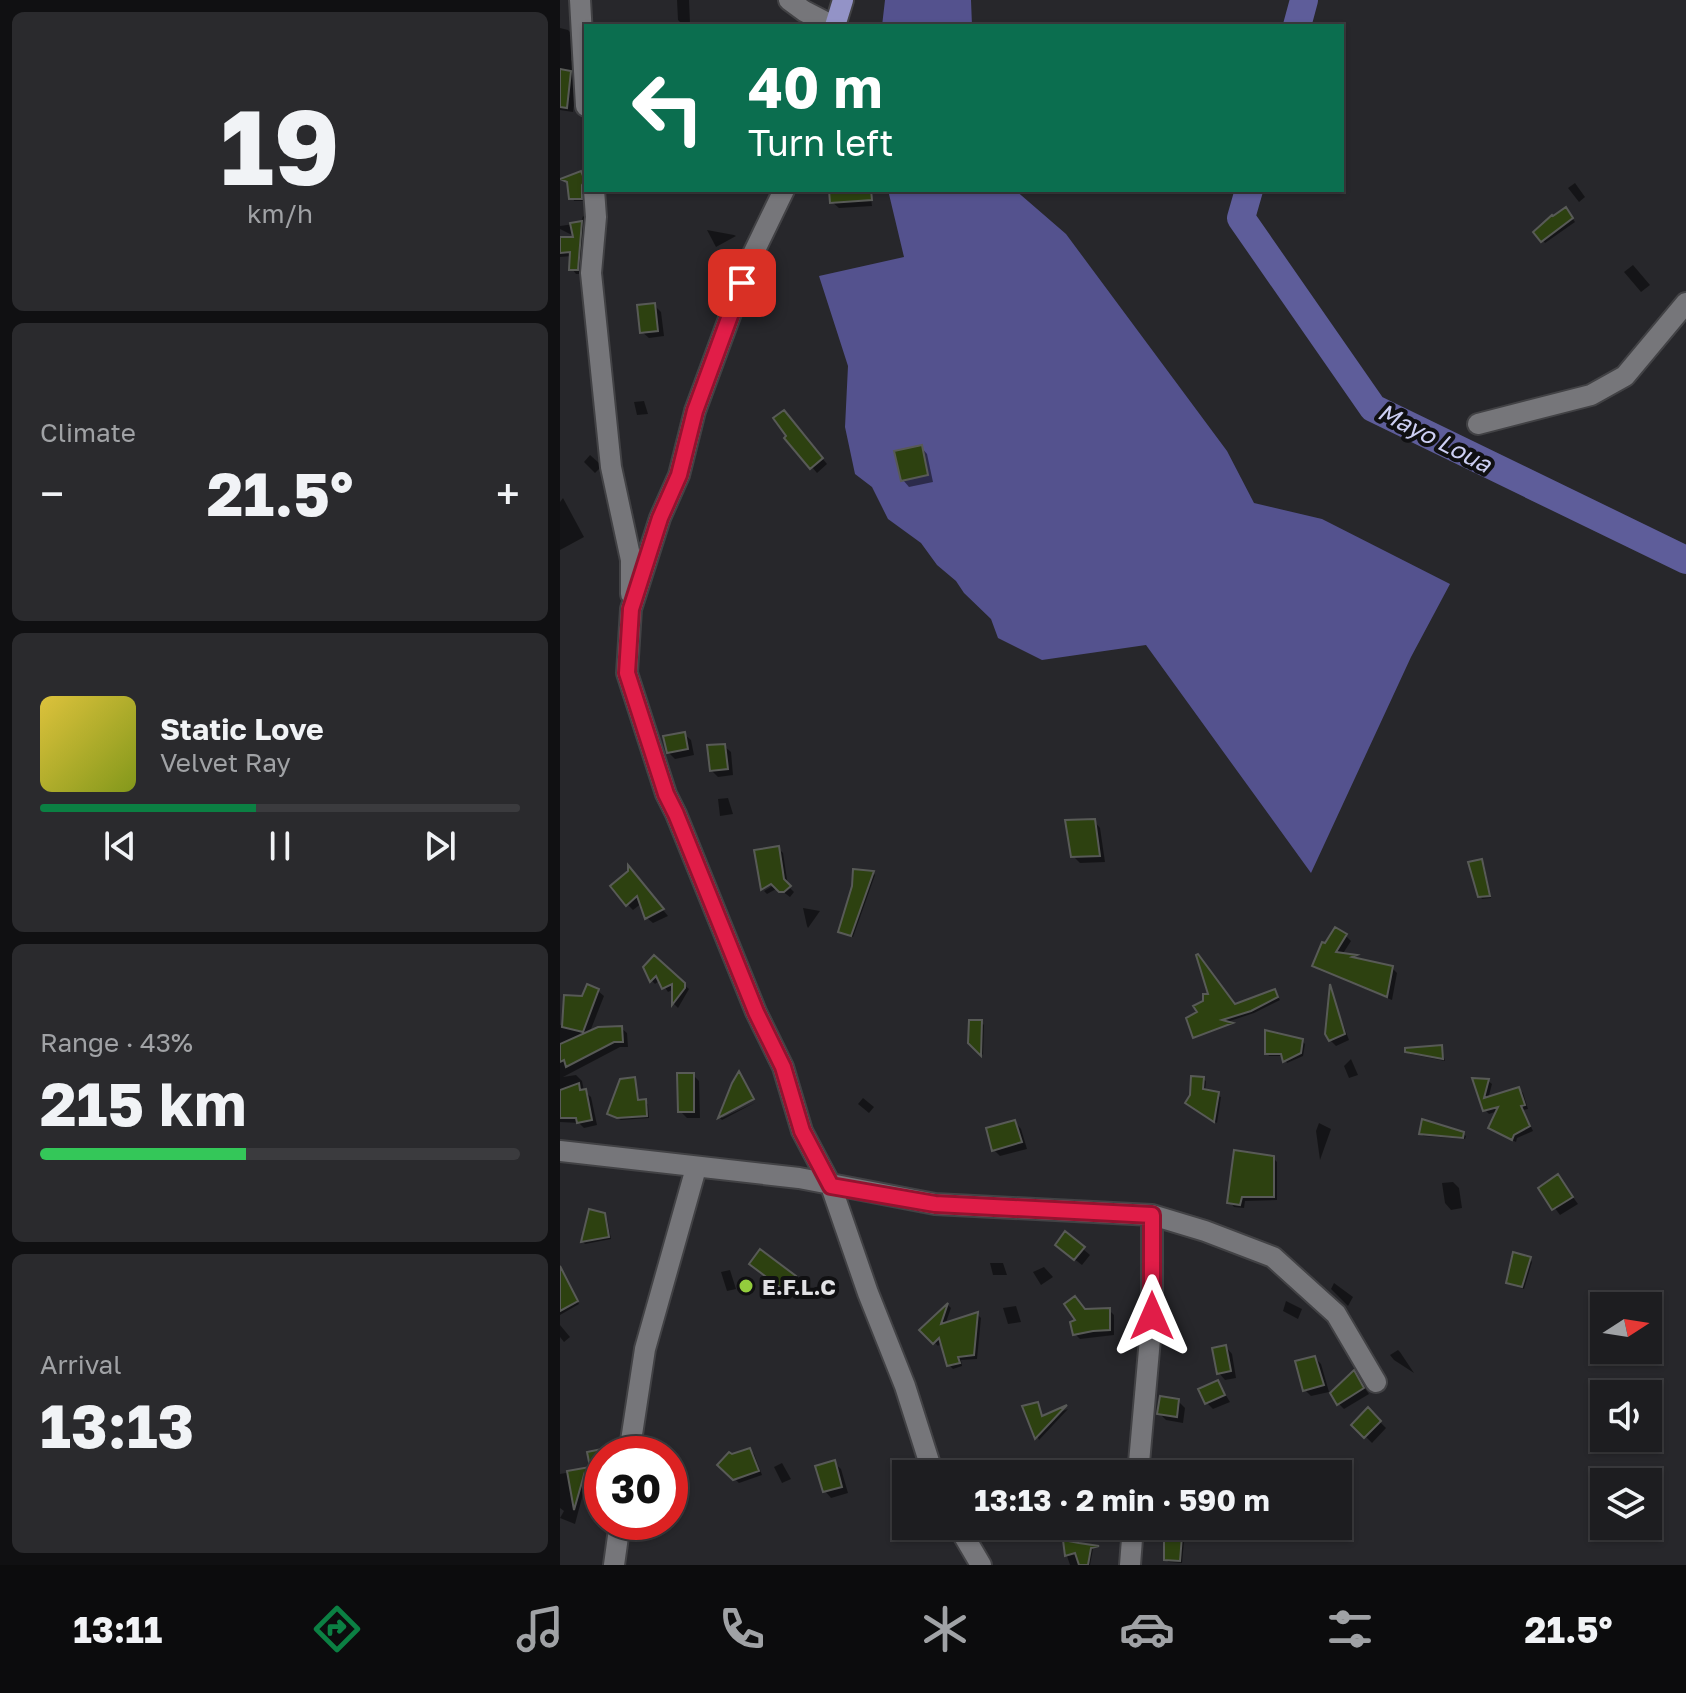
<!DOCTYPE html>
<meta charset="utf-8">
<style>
:root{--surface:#1d1d20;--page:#2a2a2d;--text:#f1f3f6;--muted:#a0a2a5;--line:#3b3b3e;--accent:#0b8043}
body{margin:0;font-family:"Golos Text",sans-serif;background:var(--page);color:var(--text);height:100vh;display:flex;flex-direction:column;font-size:30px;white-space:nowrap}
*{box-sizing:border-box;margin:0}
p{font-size:26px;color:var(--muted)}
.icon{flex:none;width:44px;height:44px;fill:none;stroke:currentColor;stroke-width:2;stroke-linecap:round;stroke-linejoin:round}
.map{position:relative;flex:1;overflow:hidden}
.panel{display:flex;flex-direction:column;gap:12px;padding:12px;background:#101012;width:560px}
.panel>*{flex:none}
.top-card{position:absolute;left:24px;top:24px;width:760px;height:168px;border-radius:0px;box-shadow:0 2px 6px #0004,0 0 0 2px var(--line);background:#0b6e4f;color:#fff;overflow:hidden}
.needle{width:52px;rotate:78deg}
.buttons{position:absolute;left:1030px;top:1292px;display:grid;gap:16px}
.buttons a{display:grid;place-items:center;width:72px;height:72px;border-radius:0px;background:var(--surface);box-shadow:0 2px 6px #0004,0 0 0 2px var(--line);font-size:40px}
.speed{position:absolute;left:24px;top:1436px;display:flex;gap:16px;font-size:40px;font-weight:700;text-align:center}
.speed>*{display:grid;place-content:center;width:104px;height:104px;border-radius:50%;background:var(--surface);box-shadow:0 2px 6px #0004,0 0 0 2px var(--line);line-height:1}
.speed .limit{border:12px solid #d22;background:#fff;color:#111}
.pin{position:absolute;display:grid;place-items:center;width:68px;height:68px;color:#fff;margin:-34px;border-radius:16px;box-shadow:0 4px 12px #0006}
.me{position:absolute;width:88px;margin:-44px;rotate:0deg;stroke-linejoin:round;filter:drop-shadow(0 0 6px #0008)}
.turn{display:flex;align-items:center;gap:28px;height:168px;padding:0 32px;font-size:36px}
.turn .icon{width:104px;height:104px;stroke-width:2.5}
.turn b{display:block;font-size:56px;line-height:68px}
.big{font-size:60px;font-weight:700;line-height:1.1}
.panel .card{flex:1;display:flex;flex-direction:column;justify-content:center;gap:12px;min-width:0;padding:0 28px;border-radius:12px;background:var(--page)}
.panel .dial{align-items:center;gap:0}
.dial b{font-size:104px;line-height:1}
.song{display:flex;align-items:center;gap:24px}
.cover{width:96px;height:96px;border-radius:12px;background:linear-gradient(135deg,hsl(50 70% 55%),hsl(70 70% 35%))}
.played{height:8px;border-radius:4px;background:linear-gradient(90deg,var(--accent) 45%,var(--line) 45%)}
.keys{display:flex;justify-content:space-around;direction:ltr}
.heat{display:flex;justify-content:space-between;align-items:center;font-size:44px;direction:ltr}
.charge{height:12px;border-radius:6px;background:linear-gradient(90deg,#34c759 43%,var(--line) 0)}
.trip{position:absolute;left:332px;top:1460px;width:460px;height:80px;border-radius:0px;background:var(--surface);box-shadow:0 2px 6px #0004,0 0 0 2px var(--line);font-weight:700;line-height:80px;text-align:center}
.dock{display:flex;height:128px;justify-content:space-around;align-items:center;background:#0c0c0d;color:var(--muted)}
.dock .icon{width:56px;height:56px}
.dock .on{color:var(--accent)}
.dock b{font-size:36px;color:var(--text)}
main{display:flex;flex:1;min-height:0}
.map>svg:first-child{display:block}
</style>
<main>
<section class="panel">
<div class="card dial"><b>19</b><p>km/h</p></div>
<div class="card"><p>Climate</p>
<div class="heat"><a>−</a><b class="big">21.5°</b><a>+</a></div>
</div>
<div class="card">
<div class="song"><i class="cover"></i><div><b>Static Love</b><p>Velvet Ray</p></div></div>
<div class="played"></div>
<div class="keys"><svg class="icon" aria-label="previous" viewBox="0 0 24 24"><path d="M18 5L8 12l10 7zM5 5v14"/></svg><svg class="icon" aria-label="pause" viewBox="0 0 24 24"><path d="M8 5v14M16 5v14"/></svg><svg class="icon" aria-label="next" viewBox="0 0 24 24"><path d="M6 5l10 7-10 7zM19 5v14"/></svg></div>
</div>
<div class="card"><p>Range · 43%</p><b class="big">215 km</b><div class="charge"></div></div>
<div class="card"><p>Arrival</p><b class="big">13:13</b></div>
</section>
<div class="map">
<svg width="1126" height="1565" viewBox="0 0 1126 1565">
<rect width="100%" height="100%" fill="#27272b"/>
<path fill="#54528e" d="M325 0H411L412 26H322Z
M328 190H455L506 234 667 451 694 503 762 519 890 584 851 657 751 873 586 645 482 660 438 638 431 619 404 593 396 581 377 565 361 543 328 519 312 487 295 474 285 427 288 366 259 276 344 257Z"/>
<path fill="#0007" d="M117 0H129L130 23H121L118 20Z
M0 28 8 30 13 35 11 60 15 64 14 78 16 87 13 112 0 110Z
M21 173 26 182 24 201H14L9 183 3 180Z
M1015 183 1025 197 1019 202 1008 188Z
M271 190H310L312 206 279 208 272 202Z
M1008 212 1015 222 985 243 976 232Z
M23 216 27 220 22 274H16L12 269V256L0 257V238L16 237 0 229V226L21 223Z
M147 230 174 235 176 236 156 247Z
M1073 265 1090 285 1081 292 1064 272Z
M94 305 101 312 104 336 89 338 82 332Z
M84 401 88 414 77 415 74 402Z
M229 418 267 464 257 473 252 467Z
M361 447 367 454 373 482 349 487 343 480Z
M30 455 39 463 40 468 35 473 24 462Z
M3 498 24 537 0 550V502Z
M124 734 131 740 134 755 115 759 108 752Z
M164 746 171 752 173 775 158 777 151 770Z
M168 798 173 814 160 816 158 799Z
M534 821 540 828 545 862 520 863 513 856Z
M218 848 223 853 228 886 234 892 230 897 218 888 207 894 204 891 221 881 219 878 203 890 196 852Z
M922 862 924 864 931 898 922 899 920 896Z
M73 873 108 916 93 923 87 918 82 903 73 910 67 904Z
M313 873 315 875 293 937 283 934 281 931Z
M243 908 260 911 248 928 247 926Z
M786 936 791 941 782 955 832 968 837 973 832 1000 759 970 754 965Z
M94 958 129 989 118 1008 114 1004V989L108 992 100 980 95 984 91 980Z
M770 989 789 1040 776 1046 770 1040Z
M38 991 44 996 31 1029 61 1028 67 1033 68 1047H60L3 1077 16 1075 22 1081 24 1091 31 1097 37 1125 24 1128 19 1123 0 1122V1025L5 1026 23 998Z
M714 991 720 1000 694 1013 664 1023 639 1013 675 1006Z
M421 1022 424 1025 423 1055 410 1042Z
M742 1041 745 1044 743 1056 727 1063 723 1056H709L707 1053Z
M881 1047 885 1061 850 1054 847 1052Z
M791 1059 798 1075 789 1078 784 1066Z
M180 1074 193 1098 162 1114V1118L196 1102 162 1120 160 1118Z
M133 1075 139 1081 140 1118H127L120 1111Z
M74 1079 80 1102 88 1104 89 1118 61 1120 52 1116 49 1114Z
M643 1079 646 1081 645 1092 661 1097 657 1123 630 1105Z
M914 1080 928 1081 932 1084 928 1099 959 1089 963 1093 968 1109 963 1110 973 1131 957 1138 956 1142 934 1131 930 1127 938 1111 929 1114 925 1110Z
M303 1098 314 1107 309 1113 298 1104Z
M455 1122 461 1129 467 1149 440 1156 434 1150Z
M759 1123 771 1129 760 1160 756 1131Z
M861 1133 903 1134 906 1136 905 1139 863 1136Z
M713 1158 717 1162V1200L685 1201 684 1208 674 1207 670 1202Z
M998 1177 1018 1204 1000 1215 980 1188Z
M893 1182 899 1188 902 1208 891 1210 885 1203 882 1183Z
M44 1215 47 1218 51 1239 25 1244 23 1242Z
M523 1249 530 1255 522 1265 504 1251Z
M970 1259 972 1262 964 1289 951 1285 948 1283Z
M430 1263H443L447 1275H433Z
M191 1264 235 1277 241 1284 232 1296Z
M484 1267 493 1277 481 1285 473 1272Z
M170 1270 176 1289 167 1291 161 1272Z
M774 1283 793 1297 788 1306 771 1289Z
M0 1284 10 1286 19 1304 0 1315Z
M726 1301 742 1309 738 1319 723 1311Z
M388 1305 391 1308 385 1325 418 1315 421 1318 417 1359 401 1360 402 1366 393 1369 389 1365 382 1342 378 1346 362 1330Z
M456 1306 461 1322 448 1324 443 1308Z
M549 1310 554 1315V1335L520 1339 515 1334 525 1311Z
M0 1325 10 1337 4 1342 0 1337Z
M666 1347 672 1354 676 1378 665 1380 659 1373Z
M838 1350 840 1352 854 1373 834 1360 830 1355Z
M755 1358 761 1364 769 1392 751 1396 745 1390Z
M794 1373 809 1394 784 1409 778 1403Z
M658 1382 670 1402 653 1409 646 1402Z
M618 1401 625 1408 623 1423 606 1420 599 1413Z
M478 1404 483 1418 508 1409 479 1440 465 1408Z
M808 1410 826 1428 812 1443 794 1425Z
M0 1442V1474L38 1467 42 1471V1509L27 1479 15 1524 0 1518 4 1511 0 1508Z
M190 1450 194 1454 202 1475 179 1483 160 1465Z
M631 1462 646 1463 652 1470V1474H630Z
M222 1463 231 1479 222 1483 214 1467Z
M274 1463 281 1469 288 1493 271 1498 265 1491Z
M621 1538 624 1541 622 1563 608 1562 606 1559Z
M530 1547 533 1549 530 1565H510L505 1550Z"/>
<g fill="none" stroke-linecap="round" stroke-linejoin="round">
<path stroke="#5e5d9a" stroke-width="28" d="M737 26 744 0
M689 190 681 218 813 408 1126 560"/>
</g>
<path fill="#2d4110" stroke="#585a57" stroke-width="2" d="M0 69 11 71 7 108 0 107Z
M21 171 25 181 22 185V199H9L7 182 0 179Z
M269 190H311L312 200 270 203Z
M1006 207 1013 218 981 242 973 232 992 215 993 216Z
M22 221 18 270H9L10 252 0 253V237H13L10 223Z
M95 303 98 331 80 333 77 305Z
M224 410 263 458 250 469 224 438 226 436 213 418Z
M362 445 368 475 341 481 334 451Z
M125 732 128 749 107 753 103 736Z
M165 744 168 769 150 771 147 745Z
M535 819 540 856 511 857 505 820Z
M219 846 224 879 231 886 224 892H219L211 884 201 890 194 850Z
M922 859 930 896 918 897 908 862Z
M68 865 104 909 85 919 77 896 66 906 50 886 68 871Z
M293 869 314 871 291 936 278 932 292 886Z
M775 927 787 934 776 952 797 955 792 957 833 966 827 997 752 966 762 942 765 943Z
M638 954 675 1004 715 989 718 997 691 1011 662 1020 673 1023 633 1038 626 1018 637 1012 633 1006 643 1001V994H648L636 955Z
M94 955 125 983V988L112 1005V984L102 989 96 976 90 982 83 967Z
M27 984 39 989 23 1032 2 1027 4 995 22 996Z
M770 984 785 1034 769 1041 765 1034Z
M409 1020H422L421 1056 408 1043Z
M62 1026 63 1042H54L6 1067 4 1060 0 1062V1044L38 1027Z
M705 1030 743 1039 741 1053 723 1062 721 1054H705Z
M882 1045 883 1059 845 1052V1048Z
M179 1071 194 1099 158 1118 172 1083Z
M117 1073H134V1112H118Z
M631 1076 644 1077 643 1089 659 1092 654 1122 625 1103 630 1095Z
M75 1077 78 1100 86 1099 87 1116 57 1118 47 1114 60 1079Z
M912 1078 929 1079 924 1098 959 1087 965 1105 961 1106 970 1126 954 1135 952 1140 928 1128 938 1107 923 1111Z
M19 1083 20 1090 26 1089 32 1120 17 1123 16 1118H0V1090Z
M862 1119 904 1132 903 1138 859 1134Z
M455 1120 462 1142 432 1151 426 1128Z
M674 1150 714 1156V1197H682L680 1205 667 1203Z
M998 1174 1013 1197 992 1210 978 1188Z
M29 1209 45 1213 49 1237 21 1242Z
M505 1231 525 1247 514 1260 495 1245Z
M200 1249 236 1276 225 1291 189 1264Z
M953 1252 971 1257 962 1287 946 1283Z
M0 1266 18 1301 0 1311Z
M515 1296 525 1309 550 1308V1330L533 1331 513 1335 510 1322 515 1320 504 1304Z
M388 1303 381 1324 418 1312 414 1355 398 1357 400 1363 387 1366 379 1338 373 1344 359 1330Z
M666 1345 671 1371 657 1374 652 1348Z
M755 1356 764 1385 743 1391 735 1361Z
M794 1370 804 1388 777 1405 770 1393Z
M658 1380 665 1395 645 1404 638 1389Z
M600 1396 619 1399 617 1417 597 1414Z
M478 1402 482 1416 507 1405 475 1439 462 1406Z
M808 1407 821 1421 804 1438 791 1425Z
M190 1448 199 1471 173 1480 157 1465 169 1452 172 1454Z
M42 1449V1523H39L24 1475 14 1510 7 1471 30 1467 27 1452Z
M275 1460 282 1487 263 1492 255 1466Z
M604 1536H622L620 1561 604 1560Z
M503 1540 519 1543 539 1546 531 1548 528 1565H519L515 1553 505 1556Z"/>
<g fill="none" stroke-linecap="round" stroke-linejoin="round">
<g stroke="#424245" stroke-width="24">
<path id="minor" d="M20 0 26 106
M229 0 244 11 273 26
M34 190 36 217 31 273 51 467 71 560V594
M224 190 192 256 135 411 119 475 100 518 71 609 67 673 106 794 116 814 196 1012 223 1067 242 1131 271 1186 308 1293 345 1386 373 1474
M918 424 1031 395 1065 376 1126 303
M0 1151 239 1178 375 1204 592 1215 645 1231 713 1257 776 1314 816 1382
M69 1454 85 1349 136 1168
M578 1474 592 1316V1215
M398 1526 421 1565
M54 1565 60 1522
M570 1565 573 1526"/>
</g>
<g stroke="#424245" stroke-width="24">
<path id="major" d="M275 26 283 0"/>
</g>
<use href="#minor" stroke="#76767a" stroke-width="20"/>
<use href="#major" stroke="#9393c7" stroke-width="20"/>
</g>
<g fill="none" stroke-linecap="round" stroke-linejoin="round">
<g stroke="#92132f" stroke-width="20">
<path id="route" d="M182 283 135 411 119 475 100 518 71 609 67 673 106 794 116 814 196 1012 223 1067 242 1131 271 1186 375 1204 592 1215V1316"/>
</g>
<use href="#route" stroke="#e11d48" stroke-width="14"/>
</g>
<circle fill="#93cd3d" stroke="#101012" stroke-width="3" cx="186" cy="1286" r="8"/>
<g text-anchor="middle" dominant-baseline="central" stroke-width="8" stroke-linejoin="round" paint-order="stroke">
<g font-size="22" font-weight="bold" fill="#e1e1e4" stroke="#101012" text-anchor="start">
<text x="202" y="1286">E.F.L.C</text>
</g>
<g font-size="24" font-style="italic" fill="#cdcff3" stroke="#101012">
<text transform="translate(875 437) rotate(27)">Mayo Loua</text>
</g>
</g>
</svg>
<div class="buttons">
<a><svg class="needle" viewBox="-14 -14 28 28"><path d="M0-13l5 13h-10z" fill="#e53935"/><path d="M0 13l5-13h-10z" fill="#a0a2a5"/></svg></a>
<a><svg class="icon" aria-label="sound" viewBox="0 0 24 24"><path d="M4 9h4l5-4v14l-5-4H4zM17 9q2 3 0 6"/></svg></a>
<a><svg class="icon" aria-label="layers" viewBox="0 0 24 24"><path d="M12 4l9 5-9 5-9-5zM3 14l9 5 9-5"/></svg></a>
</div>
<div class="speed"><div class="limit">30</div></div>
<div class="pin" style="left:182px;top:283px;background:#d93025"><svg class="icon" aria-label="arrive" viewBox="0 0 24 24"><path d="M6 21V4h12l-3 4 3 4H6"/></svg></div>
<svg class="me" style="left:592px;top:1316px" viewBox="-20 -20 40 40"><path d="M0-17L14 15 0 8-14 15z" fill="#e11d48" stroke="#fff" stroke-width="4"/></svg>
<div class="trip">13:13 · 2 min · 590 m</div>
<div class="top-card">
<div class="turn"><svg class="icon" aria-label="left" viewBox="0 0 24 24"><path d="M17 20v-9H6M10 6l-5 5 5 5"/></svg><div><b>40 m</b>Turn left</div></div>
</div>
</div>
</main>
<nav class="dock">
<b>13:11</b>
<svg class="icon on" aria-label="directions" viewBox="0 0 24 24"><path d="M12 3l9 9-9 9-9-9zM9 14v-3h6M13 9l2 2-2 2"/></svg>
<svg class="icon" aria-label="music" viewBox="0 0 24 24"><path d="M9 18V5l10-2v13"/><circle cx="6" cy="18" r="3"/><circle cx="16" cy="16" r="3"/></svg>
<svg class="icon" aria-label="phone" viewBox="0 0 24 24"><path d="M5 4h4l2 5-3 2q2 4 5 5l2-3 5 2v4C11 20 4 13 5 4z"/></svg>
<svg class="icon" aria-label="climate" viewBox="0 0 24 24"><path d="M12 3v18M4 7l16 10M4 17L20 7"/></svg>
<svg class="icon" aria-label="car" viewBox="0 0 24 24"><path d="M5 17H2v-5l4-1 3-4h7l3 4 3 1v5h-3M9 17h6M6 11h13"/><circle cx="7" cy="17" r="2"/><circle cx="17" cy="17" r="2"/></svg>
<svg class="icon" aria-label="filters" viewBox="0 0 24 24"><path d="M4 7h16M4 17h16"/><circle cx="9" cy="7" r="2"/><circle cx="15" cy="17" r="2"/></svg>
<b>21.5°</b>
</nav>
